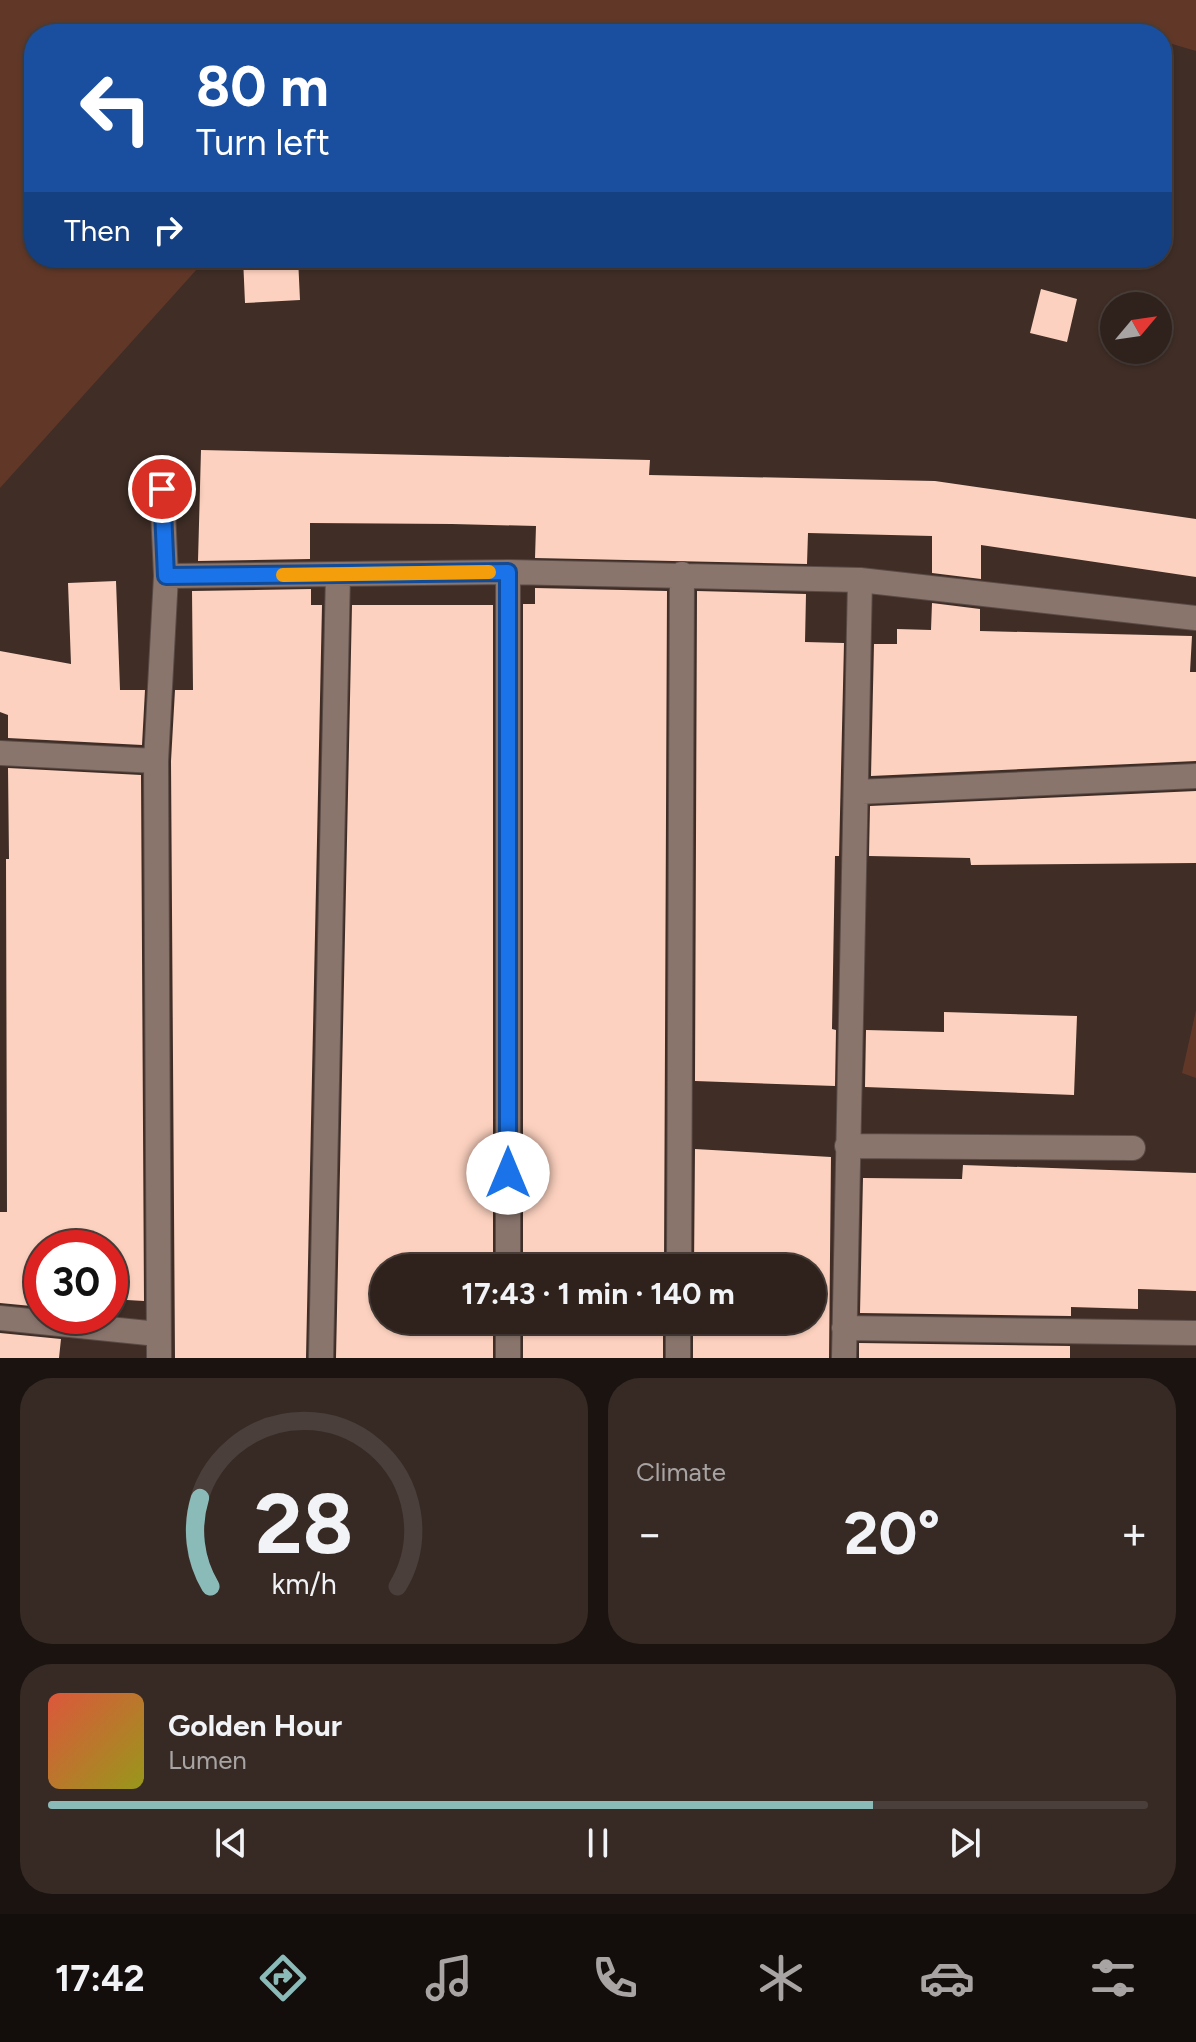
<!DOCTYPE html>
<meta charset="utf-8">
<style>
:root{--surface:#2f221c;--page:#372a25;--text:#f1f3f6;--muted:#a7a4a3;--line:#4a3f3b;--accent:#8bbbb9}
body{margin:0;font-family:Figtree,sans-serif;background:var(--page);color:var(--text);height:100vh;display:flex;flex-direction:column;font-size:30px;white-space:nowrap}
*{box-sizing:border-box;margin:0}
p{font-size:26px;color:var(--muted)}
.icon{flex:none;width:44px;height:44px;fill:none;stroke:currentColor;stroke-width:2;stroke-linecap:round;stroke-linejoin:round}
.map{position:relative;height:1358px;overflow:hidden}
.details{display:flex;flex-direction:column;gap:20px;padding:20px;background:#1a130f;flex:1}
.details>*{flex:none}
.hud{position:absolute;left:24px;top:24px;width:1148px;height:244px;border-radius:32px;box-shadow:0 2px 6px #0004,0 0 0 2px var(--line);background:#1a4fa0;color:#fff;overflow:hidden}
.needle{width:52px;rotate:61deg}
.controls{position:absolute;left:1100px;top:292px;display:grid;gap:16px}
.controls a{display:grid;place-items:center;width:72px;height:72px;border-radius:50%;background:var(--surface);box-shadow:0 2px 6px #0004,0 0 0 2px var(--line);font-size:40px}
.speed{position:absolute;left:24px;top:1230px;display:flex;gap:16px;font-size:40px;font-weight:700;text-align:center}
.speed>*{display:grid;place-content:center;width:104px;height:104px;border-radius:50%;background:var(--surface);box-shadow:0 2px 6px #0004,0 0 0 2px var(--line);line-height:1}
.speed .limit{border:12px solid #d22;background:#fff;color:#111}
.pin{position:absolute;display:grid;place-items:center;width:68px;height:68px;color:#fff;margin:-34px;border:4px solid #fff;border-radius:50%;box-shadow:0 2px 8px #0007}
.me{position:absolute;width:88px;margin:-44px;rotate:0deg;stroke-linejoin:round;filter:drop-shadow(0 0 6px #0008)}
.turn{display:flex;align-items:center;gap:28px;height:168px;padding:0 40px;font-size:36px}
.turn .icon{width:104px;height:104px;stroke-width:2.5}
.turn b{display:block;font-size:56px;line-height:68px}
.then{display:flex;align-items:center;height:76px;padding:0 40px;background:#0003;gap:16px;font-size:30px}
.big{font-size:60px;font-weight:700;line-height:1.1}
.details .card{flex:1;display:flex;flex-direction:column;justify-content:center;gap:12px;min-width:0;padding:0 28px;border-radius:32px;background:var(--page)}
.details .dial{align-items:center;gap:0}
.dial svg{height:208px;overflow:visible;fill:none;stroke:var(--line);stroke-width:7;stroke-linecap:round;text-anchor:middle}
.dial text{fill:var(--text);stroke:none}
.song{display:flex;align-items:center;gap:24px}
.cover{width:96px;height:96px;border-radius:12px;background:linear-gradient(135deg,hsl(10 70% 55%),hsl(60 70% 35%))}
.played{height:8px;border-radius:4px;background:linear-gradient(90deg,var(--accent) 75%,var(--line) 75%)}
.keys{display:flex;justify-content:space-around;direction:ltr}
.heat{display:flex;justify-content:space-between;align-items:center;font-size:44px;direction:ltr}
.details .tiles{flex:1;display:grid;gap:20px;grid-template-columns:1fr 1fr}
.card:last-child{grid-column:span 2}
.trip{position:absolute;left:370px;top:1254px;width:456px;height:80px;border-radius:40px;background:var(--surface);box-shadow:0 2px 6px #0004,0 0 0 2px var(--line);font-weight:700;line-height:80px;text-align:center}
.dock{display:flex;height:128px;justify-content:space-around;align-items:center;background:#130e0b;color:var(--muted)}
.dock .icon{width:56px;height:56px}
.dock .current{color:var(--accent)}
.dock b{font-size:36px;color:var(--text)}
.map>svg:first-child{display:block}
</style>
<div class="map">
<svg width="1196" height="1358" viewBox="0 0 1196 1358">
<rect width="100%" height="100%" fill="#3f2d26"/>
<path fill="#613828" d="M0 0H1196V51L1162 41V34H34V258H207L0 488Z
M1196 1010V1078L1182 1073Z"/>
<path fill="#fcd1bf" d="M243 258H298L300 300 245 303Z
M1041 289 1077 299 1067 342 1030 333Z
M201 450 650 460 649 475 935 481 1196 519V577L981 545V579L932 573V536L808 533 807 564 535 558 536 526 452 524 310 523V559L198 561Z
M116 581 120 690H145L142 745 8 738V715L0 712V651L71 664 68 583Z
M535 588 667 591 664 1268H523V604H535Z
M311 589V605H322L306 1358H175L171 761 175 690H193L192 591Z
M697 591 806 594 805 642 844 643 839 856H835L832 1029 836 1030 835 1086 695 1081Z
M932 603 980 609V631L1192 636 1190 672H1196V761L871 776 874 644H897V629L931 630Z
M352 605H493V1268H384V1320H493V1358H336Z
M8 768 141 775 144 1301 110 1299V1248H42V1307L0 1303V1212H7L6 859H9Z
M1196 791V863L971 865 970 858 869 856 870 806Z
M944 1012 1077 1016 1074 1095 865 1087 866 1030 944 1032Z
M695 1149 831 1157 829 1358H693V1320H812V1268H694Z
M963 1165 1196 1173V1291L1138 1289V1309L1071 1307V1316L860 1313 863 1178 962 1179Z
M523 1320H663V1358H523Z
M0 1333 61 1339 59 1358H0Z
M859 1343 1070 1346V1358H859Z"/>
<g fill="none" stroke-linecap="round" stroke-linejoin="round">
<g stroke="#5a4b46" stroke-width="26">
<path id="minor" d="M508 572V1268
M166 576 508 572 860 580 1196 618
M0 753 156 761
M857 792 1196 776
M847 1146 1133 1148
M679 1268 682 574
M0 1318 158 1334
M508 1320V1358
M844 1328 1196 1333
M159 1358 156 761 166 576 162 489
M321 1358 338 574
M678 1358V1320
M844 1358 860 580"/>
</g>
<use href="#minor" stroke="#8a756d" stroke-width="24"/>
</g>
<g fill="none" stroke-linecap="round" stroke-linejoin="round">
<g stroke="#114b97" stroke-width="20">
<path id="route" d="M162 489 166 576 508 572V1173"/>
</g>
<use href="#route" stroke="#1a73e8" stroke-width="14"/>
<path stroke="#f59e0b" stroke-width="14" d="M283 575 489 572"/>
</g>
</svg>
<div class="controls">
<a><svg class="needle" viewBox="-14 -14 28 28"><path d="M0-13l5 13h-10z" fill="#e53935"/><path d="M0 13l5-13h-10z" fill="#a7a4a3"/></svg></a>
</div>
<div class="speed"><div class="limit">30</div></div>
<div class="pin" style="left:162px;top:489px;background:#d93025"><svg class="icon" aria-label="arrive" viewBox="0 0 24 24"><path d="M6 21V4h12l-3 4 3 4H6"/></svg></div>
<svg class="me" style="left:508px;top:1173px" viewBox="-20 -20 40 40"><circle r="19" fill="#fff"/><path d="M0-13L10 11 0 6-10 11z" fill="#1a73e8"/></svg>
<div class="trip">17:43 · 1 min · 140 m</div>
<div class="hud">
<div class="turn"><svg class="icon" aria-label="left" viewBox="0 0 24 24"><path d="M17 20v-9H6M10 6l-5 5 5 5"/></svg><div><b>80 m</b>Turn left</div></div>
<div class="then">Then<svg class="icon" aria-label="right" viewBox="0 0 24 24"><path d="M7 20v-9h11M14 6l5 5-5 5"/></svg></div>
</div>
</div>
<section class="details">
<div class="tiles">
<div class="card dial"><svg viewBox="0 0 100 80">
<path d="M14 69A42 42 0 1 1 86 69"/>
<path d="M14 69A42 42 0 0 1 10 35" stroke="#8bbbb9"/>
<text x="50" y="56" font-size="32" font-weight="700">28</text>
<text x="50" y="72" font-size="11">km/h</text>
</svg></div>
<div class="card"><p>Climate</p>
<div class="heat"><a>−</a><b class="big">20°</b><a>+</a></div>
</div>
<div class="card">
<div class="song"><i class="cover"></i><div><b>Golden Hour</b><p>Lumen</p></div></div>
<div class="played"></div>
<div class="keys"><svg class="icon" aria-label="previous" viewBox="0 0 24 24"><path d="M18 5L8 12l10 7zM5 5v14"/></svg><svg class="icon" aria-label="pause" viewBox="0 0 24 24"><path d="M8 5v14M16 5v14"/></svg><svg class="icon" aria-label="next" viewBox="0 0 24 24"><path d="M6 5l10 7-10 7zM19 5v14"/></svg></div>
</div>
</div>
</section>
<nav class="dock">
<b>17:42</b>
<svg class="icon current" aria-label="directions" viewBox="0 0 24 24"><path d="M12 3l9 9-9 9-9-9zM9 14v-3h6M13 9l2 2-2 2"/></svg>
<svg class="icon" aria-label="music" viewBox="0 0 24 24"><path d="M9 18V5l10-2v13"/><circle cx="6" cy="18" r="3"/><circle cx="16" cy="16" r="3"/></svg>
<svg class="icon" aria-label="phone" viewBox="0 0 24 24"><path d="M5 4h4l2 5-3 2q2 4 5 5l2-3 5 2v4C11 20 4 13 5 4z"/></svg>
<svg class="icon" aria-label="climate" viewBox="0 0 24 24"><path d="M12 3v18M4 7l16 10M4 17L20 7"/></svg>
<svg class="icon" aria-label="car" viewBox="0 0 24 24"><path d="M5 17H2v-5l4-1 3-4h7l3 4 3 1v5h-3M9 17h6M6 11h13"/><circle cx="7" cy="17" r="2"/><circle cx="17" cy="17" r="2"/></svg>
<svg class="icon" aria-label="filters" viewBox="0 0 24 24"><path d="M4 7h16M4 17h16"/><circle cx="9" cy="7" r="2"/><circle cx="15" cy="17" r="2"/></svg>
</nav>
